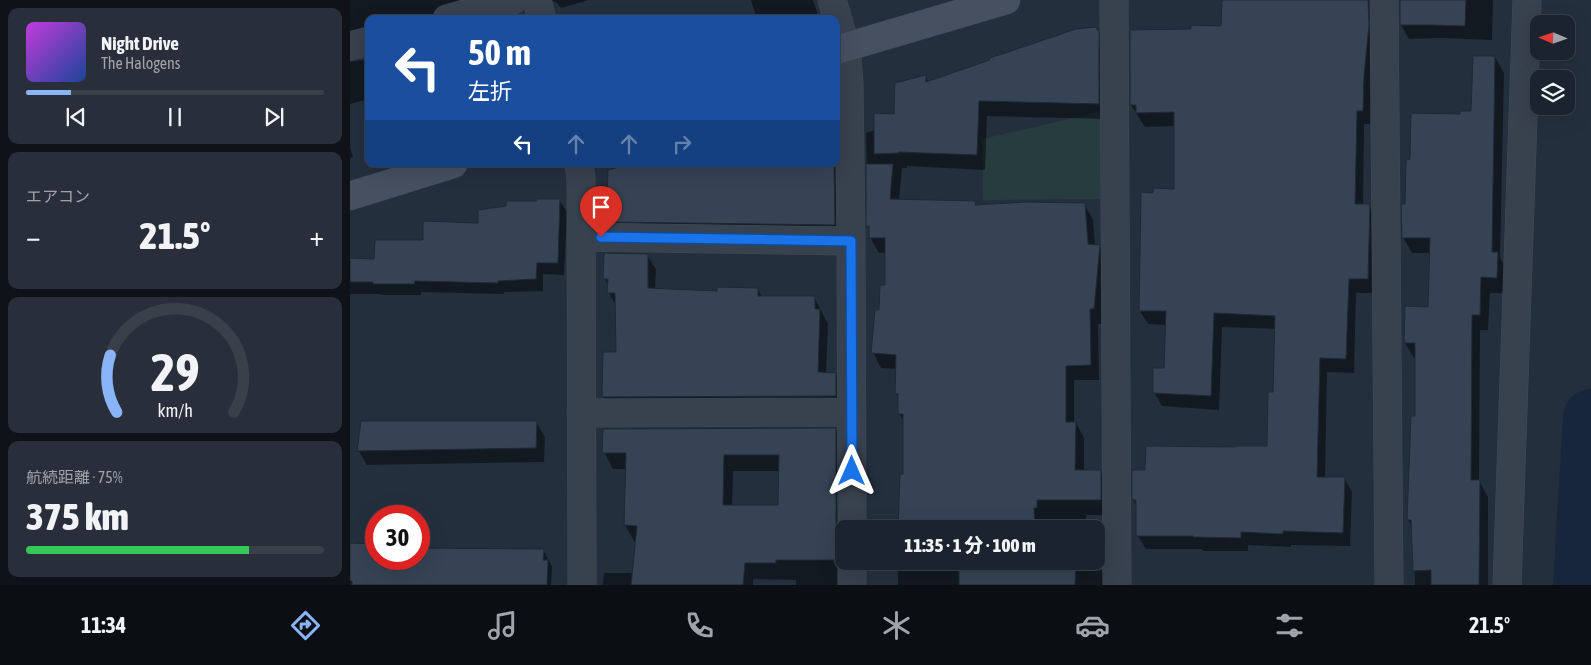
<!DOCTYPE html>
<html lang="ja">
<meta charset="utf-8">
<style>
:root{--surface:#1b232e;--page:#282f3a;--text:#f1f3f6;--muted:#a0a4aa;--line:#39404a;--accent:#8ab4f8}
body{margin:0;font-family:"Asap Condensed","Noto Sans JP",sans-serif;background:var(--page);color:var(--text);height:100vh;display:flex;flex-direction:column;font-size:19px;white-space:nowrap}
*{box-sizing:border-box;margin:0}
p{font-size:16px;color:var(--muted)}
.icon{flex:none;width:28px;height:28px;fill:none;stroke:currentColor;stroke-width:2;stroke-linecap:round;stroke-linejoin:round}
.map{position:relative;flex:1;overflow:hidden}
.drawer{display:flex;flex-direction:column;gap:8px;padding:8px;background:#0f1319;width:350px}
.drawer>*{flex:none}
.guide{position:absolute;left:15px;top:15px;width:475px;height:152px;border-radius:10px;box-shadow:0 5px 20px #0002,0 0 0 1px var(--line);background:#1a4fa0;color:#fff;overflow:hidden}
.needle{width:32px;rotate:272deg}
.fabs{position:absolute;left:1180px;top:15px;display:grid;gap:10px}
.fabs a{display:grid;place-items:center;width:45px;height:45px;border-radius:10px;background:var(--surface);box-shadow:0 5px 20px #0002,0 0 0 1px var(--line);font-size:25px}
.speed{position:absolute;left:15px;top:505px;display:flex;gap:10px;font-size:25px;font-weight:700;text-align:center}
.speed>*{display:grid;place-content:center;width:65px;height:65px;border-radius:50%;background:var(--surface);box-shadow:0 5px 20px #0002,0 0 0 1px var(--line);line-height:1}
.speed .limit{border:8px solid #d22;background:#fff;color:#111}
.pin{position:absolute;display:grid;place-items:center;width:42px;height:42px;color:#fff;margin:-51px -21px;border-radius:50% 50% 50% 0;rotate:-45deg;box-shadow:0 0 5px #0007}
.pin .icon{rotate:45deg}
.me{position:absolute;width:55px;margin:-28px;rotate:0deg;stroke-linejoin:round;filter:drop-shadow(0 0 4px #0008)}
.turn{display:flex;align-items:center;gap:18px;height:105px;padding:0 20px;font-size:22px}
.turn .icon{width:65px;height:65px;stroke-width:2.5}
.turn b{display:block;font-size:35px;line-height:42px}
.lanes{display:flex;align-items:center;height:48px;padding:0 20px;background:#0003;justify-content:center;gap:25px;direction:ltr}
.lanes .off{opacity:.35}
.big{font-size:38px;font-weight:800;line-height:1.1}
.drawer .tile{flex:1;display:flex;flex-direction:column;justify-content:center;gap:8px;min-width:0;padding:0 18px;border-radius:10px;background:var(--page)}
.drawer .dial{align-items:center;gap:0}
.dial svg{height:130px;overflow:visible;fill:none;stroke:var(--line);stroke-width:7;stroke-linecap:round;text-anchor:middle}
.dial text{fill:var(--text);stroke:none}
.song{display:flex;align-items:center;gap:15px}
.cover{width:60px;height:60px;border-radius:8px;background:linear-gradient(135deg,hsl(290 70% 55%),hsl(220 70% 35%))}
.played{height:5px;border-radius:2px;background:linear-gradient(90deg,var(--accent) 15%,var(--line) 15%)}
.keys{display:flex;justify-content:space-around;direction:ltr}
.heat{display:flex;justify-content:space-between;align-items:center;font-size:28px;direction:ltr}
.charge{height:8px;border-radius:4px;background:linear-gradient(90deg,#34c759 75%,var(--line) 0)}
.trip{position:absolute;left:485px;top:520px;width:270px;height:50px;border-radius:10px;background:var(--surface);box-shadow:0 5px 20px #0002,0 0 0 1px var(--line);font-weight:800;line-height:50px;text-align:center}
.dock{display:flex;height:80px;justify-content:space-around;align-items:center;background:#0b0e12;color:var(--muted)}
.dock .icon{width:35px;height:35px}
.dock .on{color:var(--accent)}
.dock b{font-size:22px;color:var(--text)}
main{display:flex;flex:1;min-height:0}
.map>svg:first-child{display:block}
</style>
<main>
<section class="drawer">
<div class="tile">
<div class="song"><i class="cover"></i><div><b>Night Drive</b><p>The Halogens</p></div></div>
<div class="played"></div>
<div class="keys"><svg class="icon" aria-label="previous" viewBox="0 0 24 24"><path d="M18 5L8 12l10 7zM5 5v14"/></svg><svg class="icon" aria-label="pause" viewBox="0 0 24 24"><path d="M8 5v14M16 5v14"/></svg><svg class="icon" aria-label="next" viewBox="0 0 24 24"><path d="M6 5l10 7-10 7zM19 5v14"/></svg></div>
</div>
<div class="tile"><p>エアコン</p>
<div class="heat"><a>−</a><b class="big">21.5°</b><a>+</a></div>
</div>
<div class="tile dial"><svg viewBox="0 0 100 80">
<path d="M14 69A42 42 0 1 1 86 69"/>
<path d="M14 69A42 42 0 0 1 10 34" stroke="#8ab4f8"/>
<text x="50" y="56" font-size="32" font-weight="700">29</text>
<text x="50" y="72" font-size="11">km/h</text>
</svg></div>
<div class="tile"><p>航続距離 · 75%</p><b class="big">375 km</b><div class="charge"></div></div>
</section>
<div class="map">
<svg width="1241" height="585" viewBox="0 0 1241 585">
<rect width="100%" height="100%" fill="#242f3e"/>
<path fill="#263c3f" d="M758 110 760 199 633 200 632 139Z"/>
<path fill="#0007" fill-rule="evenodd" d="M0 0H163L99 19H19V41L0 47Z
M202 0H239L211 8 207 3Z
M401 0H463L469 18 407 19Z
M873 0H1035L1021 90 1020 124H1014L1013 206H1019L1027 219 1026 293H1006L1004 373 977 372 975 478H994L1002 492 1000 546 941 545V547L898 545V551H853L852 549H796L788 536V507L783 500 796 471 919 448 924 393 926 329 872 327 869 410 812 406 804 392 815 369 817 325 798 324 790 311 804 194 825 190 826 126 795 127 781 105 842 31 872 28Z
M1050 0H1143L1142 40 1091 38 1059 39 1051 25Z
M747 28 755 43 757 119 637 116 635 170 557 166V168H552L549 201 625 202 627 206 734 204 743 220 745 246H749L758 261 752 324H748L749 380H724V423H726L734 438V471H750L759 486V515H736V529H550L554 475V421L549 414 550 399 546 394 547 369 531 368 523 352 536 286V253H529L520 237V231L518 226 516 133 545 124 575 77 579 82Z
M1145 57 1154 73 1150 258 1157 269 1156 293H1140L1138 330H1130L1129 481 1138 497V585H1065L1063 528 1058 520 1066 418V358H1064L1055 343 1079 308 1081 253H1062L1053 237 1061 161 1111 115 1122 113Z
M19 59V99L0 104V62Z
M486 118 492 239 267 235 259 221 260 199 258 196 259 171 285 164H486Z
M0 147 3 157 0 158Z
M210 201 217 212 214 275 193 274V291L154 292V294L71 292V295H31L30 294H0V259L25 260 74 241Z
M297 255 306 269 305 290 368 292 408 289 412 297H464L478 324 476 374H485L493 388V410L261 411 253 397 267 353V307L259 293V287L254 278Z
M186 422 195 437 194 462 17 465 9 451Z
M485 429 495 445 494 561 490 585H446V580L403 579V585H253L254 573H284L286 541H284L275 525 277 469H263L254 452ZM383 471H430V506H382Z
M0 544 26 545V559H69V549L193 550 202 566 201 585H0Z
M545 561H735L734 569H751L759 585H548V572L545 567Z"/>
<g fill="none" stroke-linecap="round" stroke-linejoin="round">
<path stroke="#17263c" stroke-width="56" d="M1231 585 1241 417"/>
</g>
<path fill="#364354" stroke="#1f2835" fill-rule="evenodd" d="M872 0H1018L1019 25 1014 75 1013 111H1007L1005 204H1020L1018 279H999L996 359 970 358 967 477H995L993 533 933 531V534L891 532V538L843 537V536H786V500H782V470H795L796 446 885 447 886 446H917L918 392H923L925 316 864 313 861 396 803 393V368H814L816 311H789L791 192 803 193V188L824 189V112L786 113V105H780V30L841 29V25L871 26Z
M1050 0H1116L1115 26 1082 25H1050Z
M747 27V30H749V104L629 101 627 155 549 152V153L524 154V113L544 114 545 83 576 75V82L640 60V58L726 29Z
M1123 56H1145L1142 252H1148L1147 278 1131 277 1130 315H1122L1121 480H1130L1129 585H1081V570L1063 571 1061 520H1057L1061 416H1065V343H1054L1055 306 1078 307 1080 238H1052L1051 204H1055L1056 160 1060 159 1061 113 1110 114V111H1121Z
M280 164H484L485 225 257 222 259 196H257L258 170Z
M516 164H543L540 199 626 201 625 205 675 202 735 203 738 244 750 245 744 309H740L741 365 716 366V422H726L725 470H751V500H687V508H684L685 529H548L550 474H553V414H548V394H545L546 355 521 353 525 310H529L530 285H535V238H519V226L516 227Z
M187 199H210L208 263H187L186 279 148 281V283L65 281 64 284H23V282H0V258L24 259 25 240H73V221L128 223V210L156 206V201H186Z
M255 253 298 254V288L367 291V287L408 288V296H465V309H470L468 372 486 373V396L252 397 253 352H266L265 293H257L258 279H253L254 255Z
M11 421H187L186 448 7 451Z
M486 428V560H426V563H395L393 585H281L287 526 274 525 276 453H252L253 429ZM374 455H429L428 505H373Z
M0 543 26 544V559H69V548L194 549 193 560H198L197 585H2V581H0Z
M547 561H726L725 585H609V569L547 567Z"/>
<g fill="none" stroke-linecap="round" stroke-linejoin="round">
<g stroke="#414a57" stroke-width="29">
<path id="minor" d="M187 0 192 19
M482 0 496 47 499 84 501 241 502 529
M764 0 767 585
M1034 0 1039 585
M97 19 163 0
M0 46 19 41
M229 164 231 179 232 585
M231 237 501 241
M231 413 502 412
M502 561V585
M1157 585 1177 0"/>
</g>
<g stroke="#414a57" stroke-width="29">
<path id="secondary" d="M486 50 656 0
M0 196 103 164"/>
</g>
<use href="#minor" stroke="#38414e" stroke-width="28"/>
<use href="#secondary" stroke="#465061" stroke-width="28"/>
</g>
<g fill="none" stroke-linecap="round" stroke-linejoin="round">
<g stroke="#114b97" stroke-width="12">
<path id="route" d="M251 237 501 241 502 471"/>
</g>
<use href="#route" stroke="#1a73e8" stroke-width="9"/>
</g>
</svg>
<div class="fabs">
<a><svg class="needle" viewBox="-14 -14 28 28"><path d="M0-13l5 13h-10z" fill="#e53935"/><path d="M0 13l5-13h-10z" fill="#a0a4aa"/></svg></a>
<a><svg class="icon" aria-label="layers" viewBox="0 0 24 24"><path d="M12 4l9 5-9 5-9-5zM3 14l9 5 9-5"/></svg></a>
</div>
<div class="speed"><div class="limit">30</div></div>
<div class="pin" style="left:251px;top:237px;background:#d93025"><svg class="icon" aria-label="arrive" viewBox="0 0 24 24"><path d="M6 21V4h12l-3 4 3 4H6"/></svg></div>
<svg class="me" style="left:502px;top:471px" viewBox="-20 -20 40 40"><path d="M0-17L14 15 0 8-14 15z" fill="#1a73e8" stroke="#fff" stroke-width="4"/></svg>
<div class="trip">11:35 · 1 分 · 100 m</div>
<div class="guide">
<div class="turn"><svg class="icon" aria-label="left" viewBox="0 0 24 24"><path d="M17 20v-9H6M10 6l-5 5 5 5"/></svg><div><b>50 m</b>左折</div></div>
<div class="lanes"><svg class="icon" aria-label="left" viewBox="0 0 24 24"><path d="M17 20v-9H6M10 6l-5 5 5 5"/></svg><svg class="icon off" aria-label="ahead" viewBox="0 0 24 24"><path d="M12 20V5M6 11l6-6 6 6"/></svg><svg class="icon off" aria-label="ahead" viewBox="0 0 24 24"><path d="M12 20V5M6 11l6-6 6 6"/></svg><svg class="icon off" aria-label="right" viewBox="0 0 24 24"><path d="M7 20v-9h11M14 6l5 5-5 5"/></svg></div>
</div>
</div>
</main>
<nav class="dock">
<b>11:34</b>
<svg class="icon on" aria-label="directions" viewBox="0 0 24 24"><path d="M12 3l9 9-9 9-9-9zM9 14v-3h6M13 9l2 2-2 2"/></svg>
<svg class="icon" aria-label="music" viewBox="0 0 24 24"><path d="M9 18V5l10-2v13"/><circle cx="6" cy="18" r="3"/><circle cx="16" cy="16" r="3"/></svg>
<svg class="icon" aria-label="phone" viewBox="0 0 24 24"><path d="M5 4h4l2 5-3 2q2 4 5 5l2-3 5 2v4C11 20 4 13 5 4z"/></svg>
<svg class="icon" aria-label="climate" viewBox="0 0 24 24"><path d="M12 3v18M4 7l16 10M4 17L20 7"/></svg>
<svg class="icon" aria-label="car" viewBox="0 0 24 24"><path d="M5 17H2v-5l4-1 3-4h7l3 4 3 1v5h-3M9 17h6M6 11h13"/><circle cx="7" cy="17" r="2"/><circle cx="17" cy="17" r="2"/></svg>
<svg class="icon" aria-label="filters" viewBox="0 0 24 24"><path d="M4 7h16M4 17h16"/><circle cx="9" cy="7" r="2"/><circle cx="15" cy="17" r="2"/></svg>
<b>21.5°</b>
</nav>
